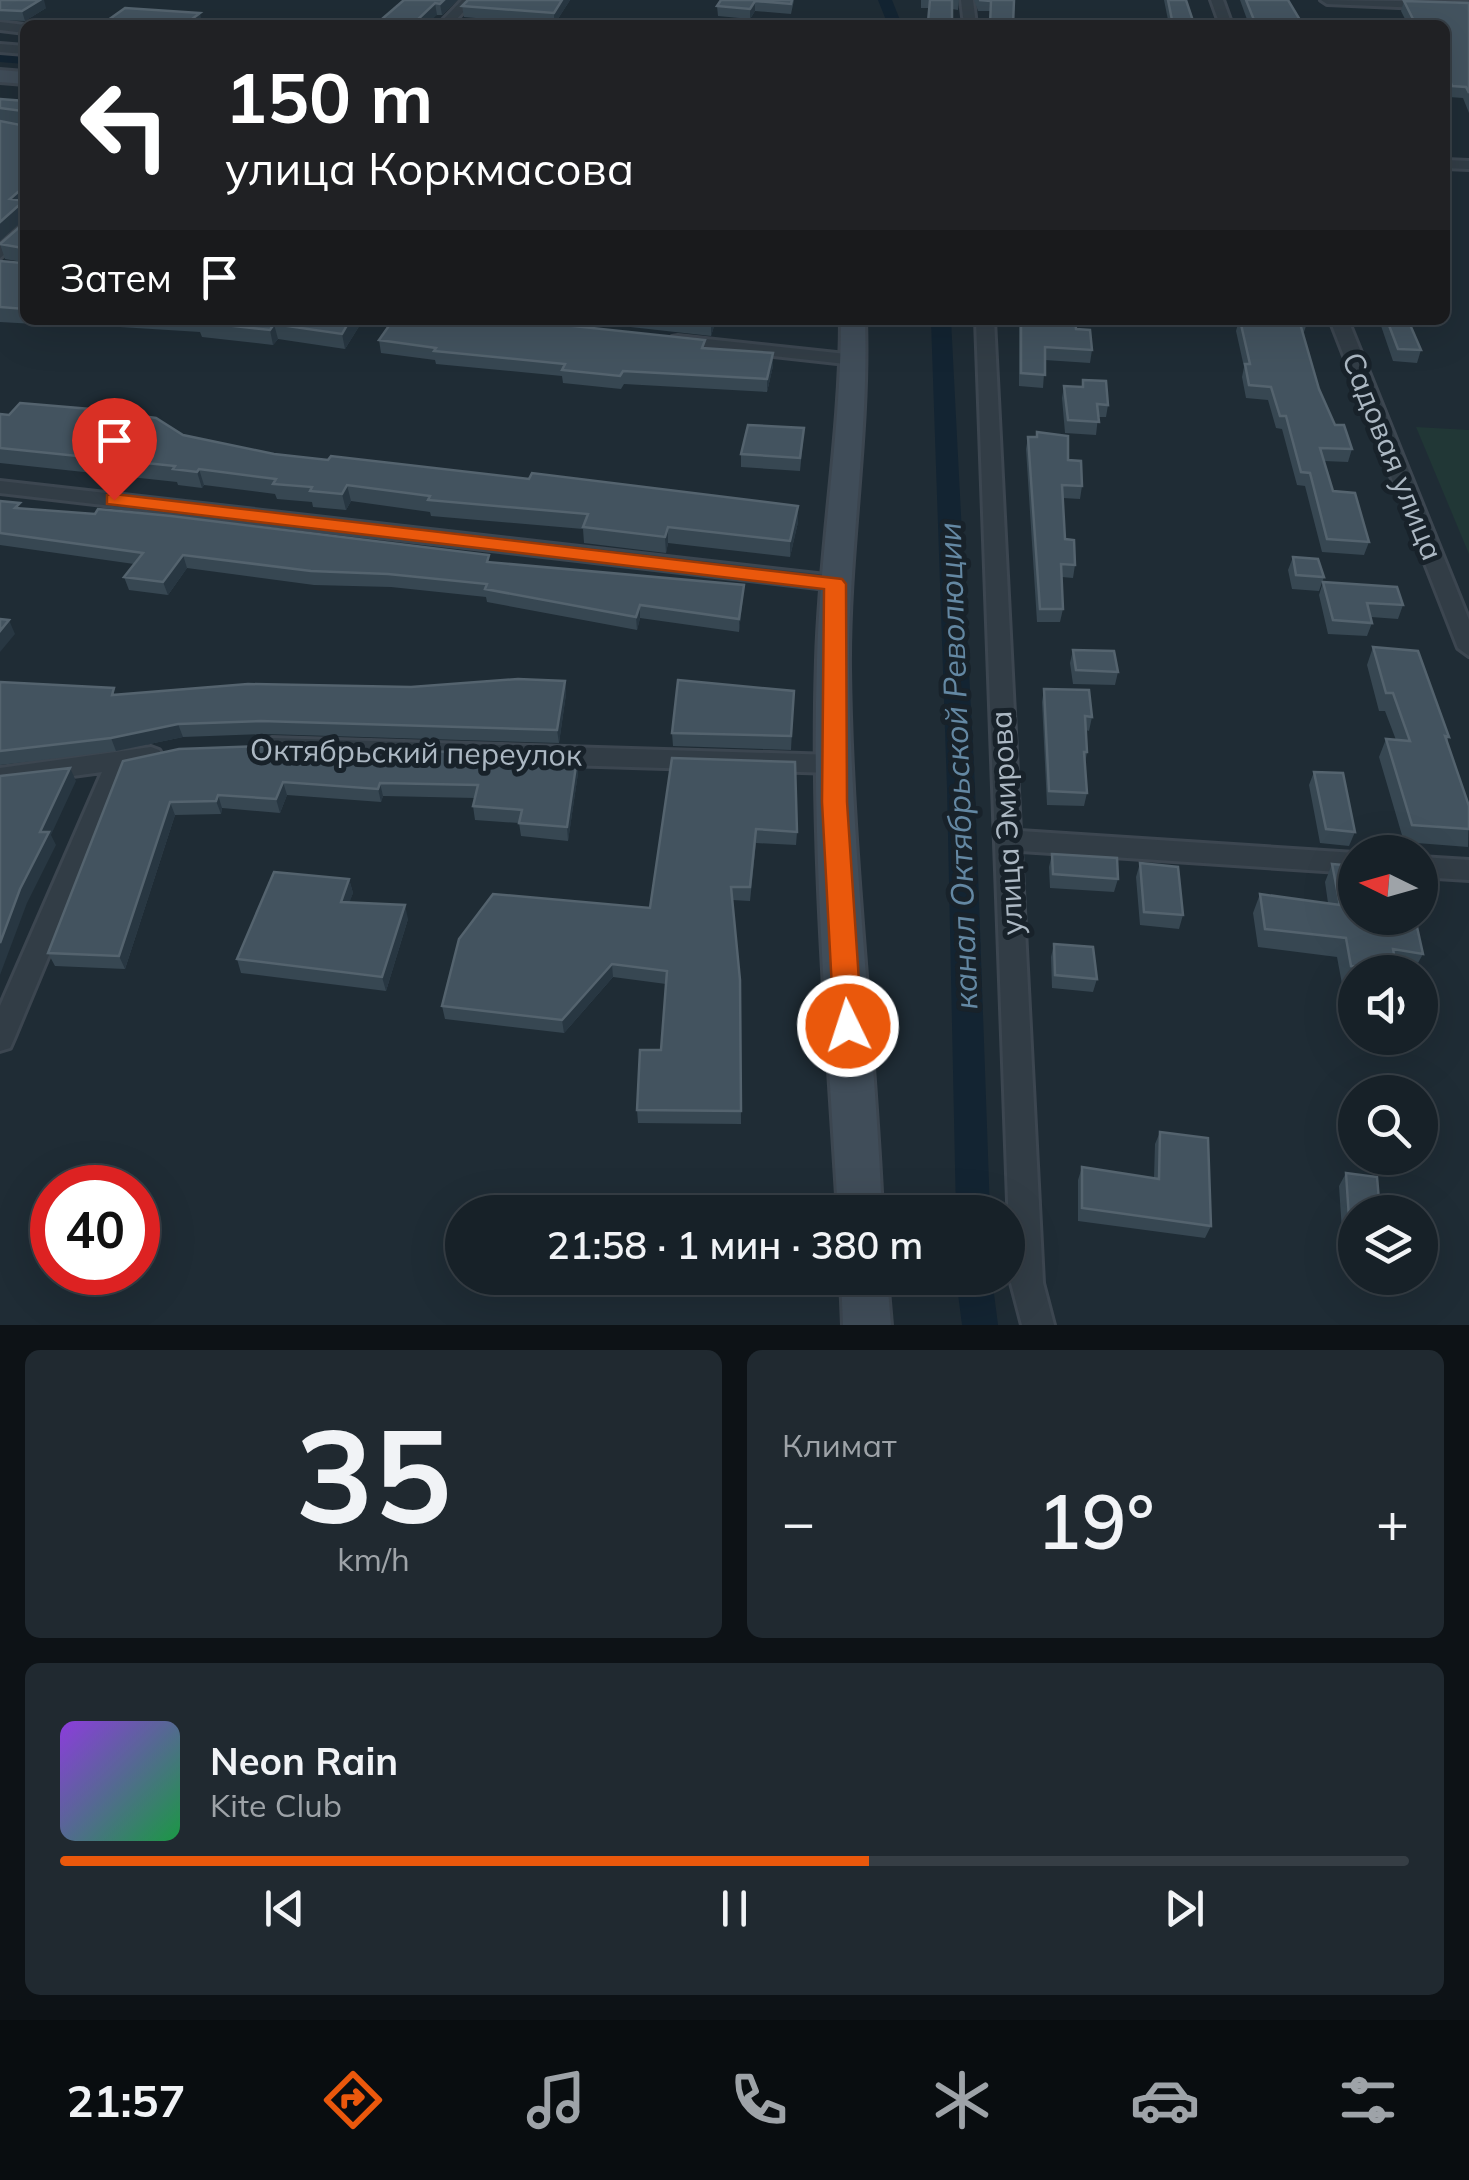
<!DOCTYPE html>
<html lang="ru">
<meta charset="utf-8">
<style>
:root{--surface:#172128;--page:#202930;--text:#f1f3f6;--muted:#9ea3a8;--line:#363e45;--accent:#ea580c}
body{margin:0;font-family:Mulish,sans-serif;background:var(--page);color:var(--text);height:100vh;display:flex;flex-direction:column;font-size:38px;white-space:nowrap}
*{box-sizing:border-box;margin:0}
p{font-size:32px;color:var(--muted)}
.icon{flex:none;width:55px;height:55px;fill:none;stroke:currentColor;stroke-width:2;stroke-linecap:round;stroke-linejoin:round}
.map{position:relative;height:1325px;overflow:hidden}
.drawer{display:flex;flex-direction:column;gap:25px;padding:25px;background:#0d1216;flex:1}
.drawer>*{flex:none}
.guide{position:absolute;left:20px;top:20px;width:1430px;height:305px;border-radius:15px;box-shadow:0 10px 40px #0002,0 0 0 2px var(--line);background:#202124;color:#fff;overflow:hidden}
.needle{width:65px;rotate:275deg}
.tools{position:absolute;left:1338px;top:835px;display:grid;gap:20px}
.tools a{display:grid;place-items:center;width:100px;height:100px;border-radius:50%;background:var(--surface);box-shadow:0 10px 40px #0002,0 0 0 2px var(--line);font-size:50px}
.speed{position:absolute;left:30px;top:1165px;display:flex;gap:20px;font-size:50px;font-weight:700;text-align:center}
.speed>*{display:grid;place-content:center;width:130px;height:130px;border-radius:50%;background:var(--surface);box-shadow:0 10px 40px #0002,0 0 0 2px var(--line);line-height:1}
.speed .limit{border:15px solid #d22;background:#fff;color:#111}
.pin{position:absolute;display:grid;place-items:center;width:85px;height:85px;color:#fff;margin:-102px -42px;border-radius:50% 50% 50% 0;rotate:-45deg;box-shadow:0 0 10px #0007}
.pin .icon{rotate:45deg}
.me{position:absolute;width:110px;margin:-55px;rotate:356deg;stroke-linejoin:round;filter:drop-shadow(0 0 8px #0008)}
.turn{display:flex;align-items:center;gap:35px;height:210px;padding:0 40px;font-size:45px}
.turn .icon{width:130px;height:130px;stroke-width:2.5}
.turn b{display:block;font-size:70px;line-height:85px}
.then{display:flex;align-items:center;height:95px;padding:0 40px;background:#0003;gap:20px;font-size:38px}
.big{font-size:75px;font-weight:600;line-height:1.1}
.drawer .widget{flex:1;display:flex;flex-direction:column;justify-content:center;gap:15px;min-width:0;padding:0 35px;border-radius:15px;background:var(--page)}
.drawer .dial{align-items:center;gap:0}
.dial b{font-size:130px;line-height:1}
.song{display:flex;align-items:center;gap:30px}
.cover{width:120px;height:120px;border-radius:15px;background:linear-gradient(135deg,hsl(270 70% 55%),hsl(140 70% 35%))}
.played{height:10px;border-radius:5px;background:linear-gradient(90deg,var(--accent) 60%,var(--line) 60%)}
.keys{display:flex;justify-content:space-around;direction:ltr}
.heat{display:flex;justify-content:space-between;align-items:center;font-size:55px;direction:ltr}
.drawer .tiles{flex:1;display:grid;gap:25px;grid-template-columns:1fr 1fr}
.widget:last-child{grid-column:span 2}
.trip{position:absolute;left:445px;top:1195px;width:580px;height:100px;border-radius:50px;background:var(--surface);box-shadow:0 10px 40px #0002,0 0 0 2px var(--line);font-weight:600;line-height:100px;text-align:center}
.dock{display:flex;height:160px;justify-content:space-around;align-items:center;background:#090d10;color:var(--muted)}
.dock .icon{width:70px;height:70px}
.dock .selected{color:var(--accent)}
.dock b{font-size:45px;color:var(--text)}
.map>svg:first-child{display:block}
</style>
<div class="map">
<svg width="1469" height="1325" viewBox="0 0 1469 1325">
<rect width="100%" height="100%" fill="#1f2c35"/>
<path fill="#213736" d="M1416 427 1469 430V554Z"/>
<g fill="none" stroke-linecap="round" stroke-linejoin="round">
<path fill="#132432" fill-rule="evenodd" d="M878 0H892L902 25H888Z
M0 54 25 56V64L0 62Z
M931 320H951L975 788 990 1212H956L947 788Z
M956 1278H992L998 1325H962Z"/>
<g stroke="#3c4650" stroke-width="6">
<path id="street" d="M462 0H475L451 25H438Z
M961 0H973L976 25H964Z
M1211 0H1223L1232 25H1220Z
M1321 0 1469 2V10L1327 4Z
M0 22 25 25V33L0 30Z
M0 44 25 46V54L0 52Z
M1445 160 1469 161V169L1445 168Z
M25 223V237L0 258V244Z
M976 320H994L1020 831 1355 853V873L1021 851 1043 1283 1054 1325H1022L1011 1283Z
M1330 320H1348L1469 620V656L1458 648Z
M678 336 855 355 864 360 855 365 672 345V337Z
M0 481 835 576 846 583 835 590 0 493Z
M272 738 833 755 842 758 845 764 842 770 833 773 272 756 264 753 260 747 264 741Z
M151 747 159 750 163 756 159 762 127 768 14 1039 10 1048 0 1051V1006L102 772 0 786V768Z
M1420 857 1469 860V880L1420 877Z"/>
</g>
<g stroke="#3c4650" stroke-width="6">
<path id="secondary" d="M0 70 25 72V84L0 82Z
M841 320H865C869 436 848 552 849 668 851 850 874 1031 882 1212H838C827 1028 811 844 817 660 820 546 841 434 841 320Z
M841 1278H887L891 1325H843Z"/>
</g>
<use href="#street" fill="#323d46" fill-rule="evenodd"/>
<use href="#secondary" fill="#404d59" fill-rule="evenodd"/>
</g>
<path fill="#374752" d="M0 0 46 8 25 21 0 20Z
M404 0H457L442 15H437Z
M570 0 554 25 464 17 462 6Z
M721 0H794L791 14 755 11 750 19 718 16 717 6Z
M921 0H959L958 10 952 9V25H928L929 8H921Z
M974 0H1014L1013 25H989L990 11H978Z
M1164 0H1186L1193 21 1200 25H1169Z
M1240 0H1288L1303 25H1249Z
M1404 1 1469 3V113L1463 98 1449 97 1445 87V25H1408L1401 11Z
M0 99 25 101V320H38L35 324 0 322V261L22 263V262L5 259 0 244 22 225 23 220 0 241Z
M76 320H363L345 349 278 339 273 345 202 337 200 332 120 327 119 322Z
M568 320H716L711 336Z
M1019 320 1076 329 1092 350 1090 363 1045 360 1043 388 1019 386Z
M1239 320H1308L1304 332H1302L1319 389 1335 425 1352 449 1348 462 1324 461 1333 491 1369 542 1364 555 1322 552 1305 486 1297 485 1282 429 1276 428 1268 400 1246 398 1242 377 1244 367 1236 331Z
M1379 320H1408L1421 350 1417 363 1393 361Z
M379 340 705 348 773 353V366L767 392 624 384 621 389 563 383 562 376 436 364 435 360 381 353Z
M1064 386 1108 405 1106 417H1098L1096 435 1065 433 1062 398Z
M0 414 183 435 274 454 798 506V522L790 557 668 543 666 553 584 543 583 529 431 516 430 512 351 501 346 510 313 507 312 502 277 499 275 494 204 485 202 488 178 485 177 482 0 463Z
M1028 437 1068 460 1082 486 1080 499 1063 498 1065 539 1075 565 1073 578 1062 577 1063 609 1060 622H1037L1026 449Z
M803 441 800 471 741 467V454Z
M0 501 22 509 490 562 744 585 739 632 640 618 637 630 487 602 486 597 391 587 314 585 187 568 168 595 129 590 124 577 134 564 0 545Z
M1293 557 1324 577 1319 591 1292 589 1288 570Z
M1323 582 1403 605 1398 619 1371 617 1372 623 1367 636 1328 634 1319 595Z
M1373 647 1449 737 1447 742 1469 806 1468 847 1404 842 1379 757 1386 739 1396 740 1385 711H1379L1367 665Z
M1073 650 1118 672 1115 685 1073 684 1070 663Z
M565 681 566 694 559 743 265 734 183 737 116 751 0 765V682L117 695 411 687Z
M1044 689 1092 717 1089 731 1086 730 1087 752 1085 764 1087 793 1084 806 1047 805 1042 702Z
M794 691 791 750 673 746 672 733Z
M672 758 797 832 796 845 756 843 750 901 732 900 740 980 741 1124 638 1123 637 1110 661 1050 666 984 613 977 564 1033 445 1019 442 1006 650 908Z
M577 759 578 773 568 841 521 836 519 823 475 820 473 806 475 798 383 796 381 802 287 795 280 813 222 808 221 814 175 815 125 969 55 966 48 953 123 761Z
M1314 772 1355 832 1349 846 1320 843 1309 785Z
M1052 854 1118 879 1114 892 1050 888 1049 867Z
M1140 863 1183 915 1179 929 1140 925 1136 877Z
M1332 864 1423 954 1413 972 1397 970V972H1355V986L1342 984 1337 957 1258 947 1253 913 1260 894 1328 903 1325 882Z
M349 879 353 893 349 902 408 919 386 991 241 973 237 959Z
M1054 944 1097 979 1093 992 1052 988 1051 957Z
M1160 1132 1211 1226 1205 1238 1078 1221V1180L1082 1167 1154 1178 1155 1144Z
M1346 1173 1355 1212V1234L1342 1231 1339 1186Z"/>
<path fill="#283742" d="M40 0H44L46 8 25 21 22 11Z
M444 0H457L442 15 440 4Z
M562 0H570L554 25V13Z
M755 1V11L750 19V9Z
M435 3 437 15 426 25H412Z
M200 13 202 23 199 25H184Z
M25 186V204L18 206 23 220 0 241V222L10 199Z
M350 320H363L345 349 342 334Z
M712 320H716L711 336V323Z
M274 324 278 339 273 345 270 330Z
M773 353V366L767 392V379Z
M199 469 204 485 202 488 197 472Z
M347 485 351 501 346 510 342 494Z
M798 506V522L790 557V541Z
M668 527V543L666 553 665 537Z
M183 555 187 568 168 595 163 582Z
M744 585 743 598 739 632V619Z
M640 605V618L637 630 636 617Z
M9 620 15 634 0 652V631Z
M565 681 566 694 559 743 557 730Z
M178 724 183 737 116 751 111 738Z
M577 759 578 773 568 841 567 827Z
M70 768 76 781 51 835 56 845 27 903 0 975V943L40 832Z
M283 782 287 795 280 813 276 799Z
M380 783 383 796 381 802 378 789Z
M218 795 222 808 221 814 216 801Z
M170 802 175 815 125 969 119 956Z
M349 879 353 893 345 915 341 902Z
M405 905 408 919 386 991 382 977Z
M612 964 613 977 564 1033 562 1020Z"/>
<path fill="#43535f" stroke="#54636e" stroke-width="2.5" d="M0 0H40L22 11 0 10Z
M404 0H444L440 4 435 3 412 25H375Z
M468 0H562L554 13 462 6Z
M721 0H792L791 4 755 1 750 9 717 6Z
M930 0H952V23L928 22Z
M979 0H1014L1013 25H990L991 1Z
M1168 0H1186L1193 21H1199L1200 25H1173Z
M1246 0H1288L1303 25H1256Z
M1404 1 1469 3V93L1466 87 1452 86 1445 67V25H1416Z
M125 8 200 13 184 25H120L104 23Z
M0 99 25 101V186L10 199 25 201V309L0 307V261L22 263 23 248 0 244 22 225 23 206H18L0 222V121L20 125 24 121 23 111 0 108Z
M199 320H350L342 334 274 324 270 330 198 322Z
M393 320H517L705 340 702 348 773 353 767 379 623 371 620 376 562 370 565 364 434 351 436 348 379 340Z
M681 320H712L711 323Z
M1021 320H1075L1076 329 1090 330 1092 350 1045 347V375L1021 373Z
M1240 320H1299L1319 389 1335 425H1344L1352 449 1320 448 1333 491 1355 493 1369 542 1327 539 1310 473 1301 472 1286 416H1280L1271 387 1249 385 1245 364H1250Z
M1387 320H1408L1421 350 1398 349Z
M1083 380 1106 381 1108 405 1097 404 1099 422 1068 420 1064 386 1083 387Z
M20 403 91 409 156 418 183 435 274 454 328 460 331 456 529 479 532 473 798 506 790 541 668 527 665 537 583 527 588 514 428 500 430 496 347 485 342 494 310 491 312 487 273 484 276 479 199 469 197 472 173 469 175 466 0 448V414L9 415Z
M748 425 804 428 800 458 741 454Z
M1037 432 1068 436V460L1081 461 1082 486 1062 485 1065 539 1074 540 1075 565 1061 564 1063 609H1040L1028 437H1037Z
M0 501 20 503 15 508 95 514 98 509 171 516 489 555 487 562 744 585 739 619 640 605 636 617 485 589 487 584 388 574 311 571 183 555 163 582 124 577 143 553 0 533Z
M1293 557 1318 559 1324 577 1296 575Z
M1323 582 1397 587 1403 605 1367 603 1372 623 1333 620Z
M0 619 9 620 0 631Z
M1373 647 1418 651 1449 737 1445 736 1469 806V829L1412 825 1386 739 1410 741 1393 693H1386Z
M1073 650 1114 651 1118 672 1076 670Z
M518 679 565 681 557 730 261 721 178 724 111 738 0 751V682L114 688 112 695 248 684 411 687Z
M678 680 794 691 791 736 672 733Z
M1044 689 1089 690 1092 717 1085 716 1087 752H1084L1087 793 1049 791Z
M261 746 553 755 577 759 567 827 519 823 522 810 473 806 478 785 380 783 378 789 283 782 276 799 218 795 216 801 170 802 119 956 48 953 123 761 179 749Z
M672 758 795 762 797 832 756 829 750 887H731L740 980 741 1111 637 1110 640 1050H661L667 971 612 964 562 1020 442 1006 459 939 493 894 650 908Z
M70 768 40 832H49L20 889 0 943V776Z
M1314 772 1343 773 1355 832 1326 829Z
M1052 854 1117 858 1118 879 1053 874Z
M1140 863 1178 867 1183 915 1144 912Z
M1332 864 1355 866V918H1415L1423 954 1393 949 1397 971 1351 966 1346 938 1265 929 1260 894 1340 905Z
M274 872 349 879 341 902 405 905 382 977 237 959Z
M1054 944 1093 947 1097 979 1055 975Z
M1160 1132 1208 1138 1211 1226 1082 1208V1167L1159 1179Z
M1346 1173 1377 1177 1380 1212H1355V1220L1349 1218Z"/>
<path fill="#ea580c" stroke="#983908" stroke-width="2.5" d="M114 494 842 579 846 584 847 802 862 1026 858 1035 848 1038 838 1035 834 1026 822 802 824 589 107 504V495Z"/>
<g text-anchor="middle" dominant-baseline="central" stroke-width="10" stroke-linejoin="round" paint-order="stroke">
<g font-size="30" fill="#acb8c3" stroke="#18222a">
<text transform="translate(1393 456) rotate(68)">Садовая улица</text>
<text transform="translate(416 752) rotate(1)">Октябрьский переулок</text>
<text transform="translate(1006 823) rotate(-93)">улица Эмирова</text>
</g>
<g font-size="32" font-style="italic" fill="#6488a3" stroke="#18222a">
<text transform="translate(957 766) rotate(-92)">канал Октябрьской Революции</text>
</g>
</g>
</svg>
<div class="tools">
<a><svg class="needle" viewBox="-14 -14 28 28"><path d="M0-13l5 13h-10z" fill="#e53935"/><path d="M0 13l5-13h-10z" fill="#9ea3a8"/></svg></a>
<a><svg class="icon" aria-label="sound" viewBox="0 0 24 24"><path d="M4 9h4l5-4v14l-5-4H4zM17 9q2 3 0 6"/></svg></a>
<a><svg class="icon" aria-label="search" viewBox="0 0 24 24"><circle cx="10" cy="10" r="6"/><path d="M15 15l6 6"/></svg></a>
<a><svg class="icon" aria-label="layers" viewBox="0 0 24 24"><path d="M12 4l9 5-9 5-9-5zM3 14l9 5 9-5"/></svg></a>
</div>
<div class="speed"><div class="limit">40</div></div>
<div class="pin" style="left:114px;top:500px;background:#d93025"><svg class="icon" aria-label="arrive" viewBox="0 0 24 24"><path d="M6 21V4h12l-3 4 3 4H6"/></svg></div>
<svg class="me" style="left:848px;top:1026px" viewBox="-20 -20 40 40"><circle r="17" fill="#ea580c" stroke="#fff" stroke-width="3"/><path d="M0-11L8 9 0 5-8 9z" fill="#fff"/></svg>
<div class="trip">21:58 · 1 мин · 380 m</div>
<div class="guide">
<div class="turn"><svg class="icon" aria-label="left" viewBox="0 0 24 24"><path d="M17 20v-9H6M10 6l-5 5 5 5"/></svg><div><b>150 m</b>улица Коркмасова</div></div>
<div class="then">Затем<svg class="icon" aria-label="arrive" viewBox="0 0 24 24"><path d="M6 21V4h12l-3 4 3 4H6"/></svg></div>
</div>
</div>
<section class="drawer">
<div class="tiles">
<div class="widget dial"><b>35</b><p>km/h</p></div>
<div class="widget"><p>Климат</p>
<div class="heat"><a>−</a><b class="big">19°</b><a>+</a></div>
</div>
<div class="widget">
<div class="song"><i class="cover"></i><div><b>Neon Rain</b><p>Kite Club</p></div></div>
<div class="played"></div>
<div class="keys"><svg class="icon" aria-label="previous" viewBox="0 0 24 24"><path d="M18 5L8 12l10 7zM5 5v14"/></svg><svg class="icon" aria-label="pause" viewBox="0 0 24 24"><path d="M8 5v14M16 5v14"/></svg><svg class="icon" aria-label="next" viewBox="0 0 24 24"><path d="M6 5l10 7-10 7zM19 5v14"/></svg></div>
</div>
</div>
</section>
<nav class="dock">
<b>21:57</b>
<svg class="icon selected" aria-label="directions" viewBox="0 0 24 24"><path d="M12 3l9 9-9 9-9-9zM9 14v-3h6M13 9l2 2-2 2"/></svg>
<svg class="icon" aria-label="music" viewBox="0 0 24 24"><path d="M9 18V5l10-2v13"/><circle cx="6" cy="18" r="3"/><circle cx="16" cy="16" r="3"/></svg>
<svg class="icon" aria-label="phone" viewBox="0 0 24 24"><path d="M5 4h4l2 5-3 2q2 4 5 5l2-3 5 2v4C11 20 4 13 5 4z"/></svg>
<svg class="icon" aria-label="climate" viewBox="0 0 24 24"><path d="M12 3v18M4 7l16 10M4 17L20 7"/></svg>
<svg class="icon" aria-label="car" viewBox="0 0 24 24"><path d="M5 17H2v-5l4-1 3-4h7l3 4 3 1v5h-3M9 17h6M6 11h13"/><circle cx="7" cy="17" r="2"/><circle cx="17" cy="17" r="2"/></svg>
<svg class="icon" aria-label="filters" viewBox="0 0 24 24"><path d="M4 7h16M4 17h16"/><circle cx="9" cy="7" r="2"/><circle cx="15" cy="17" r="2"/></svg>
</nav>
